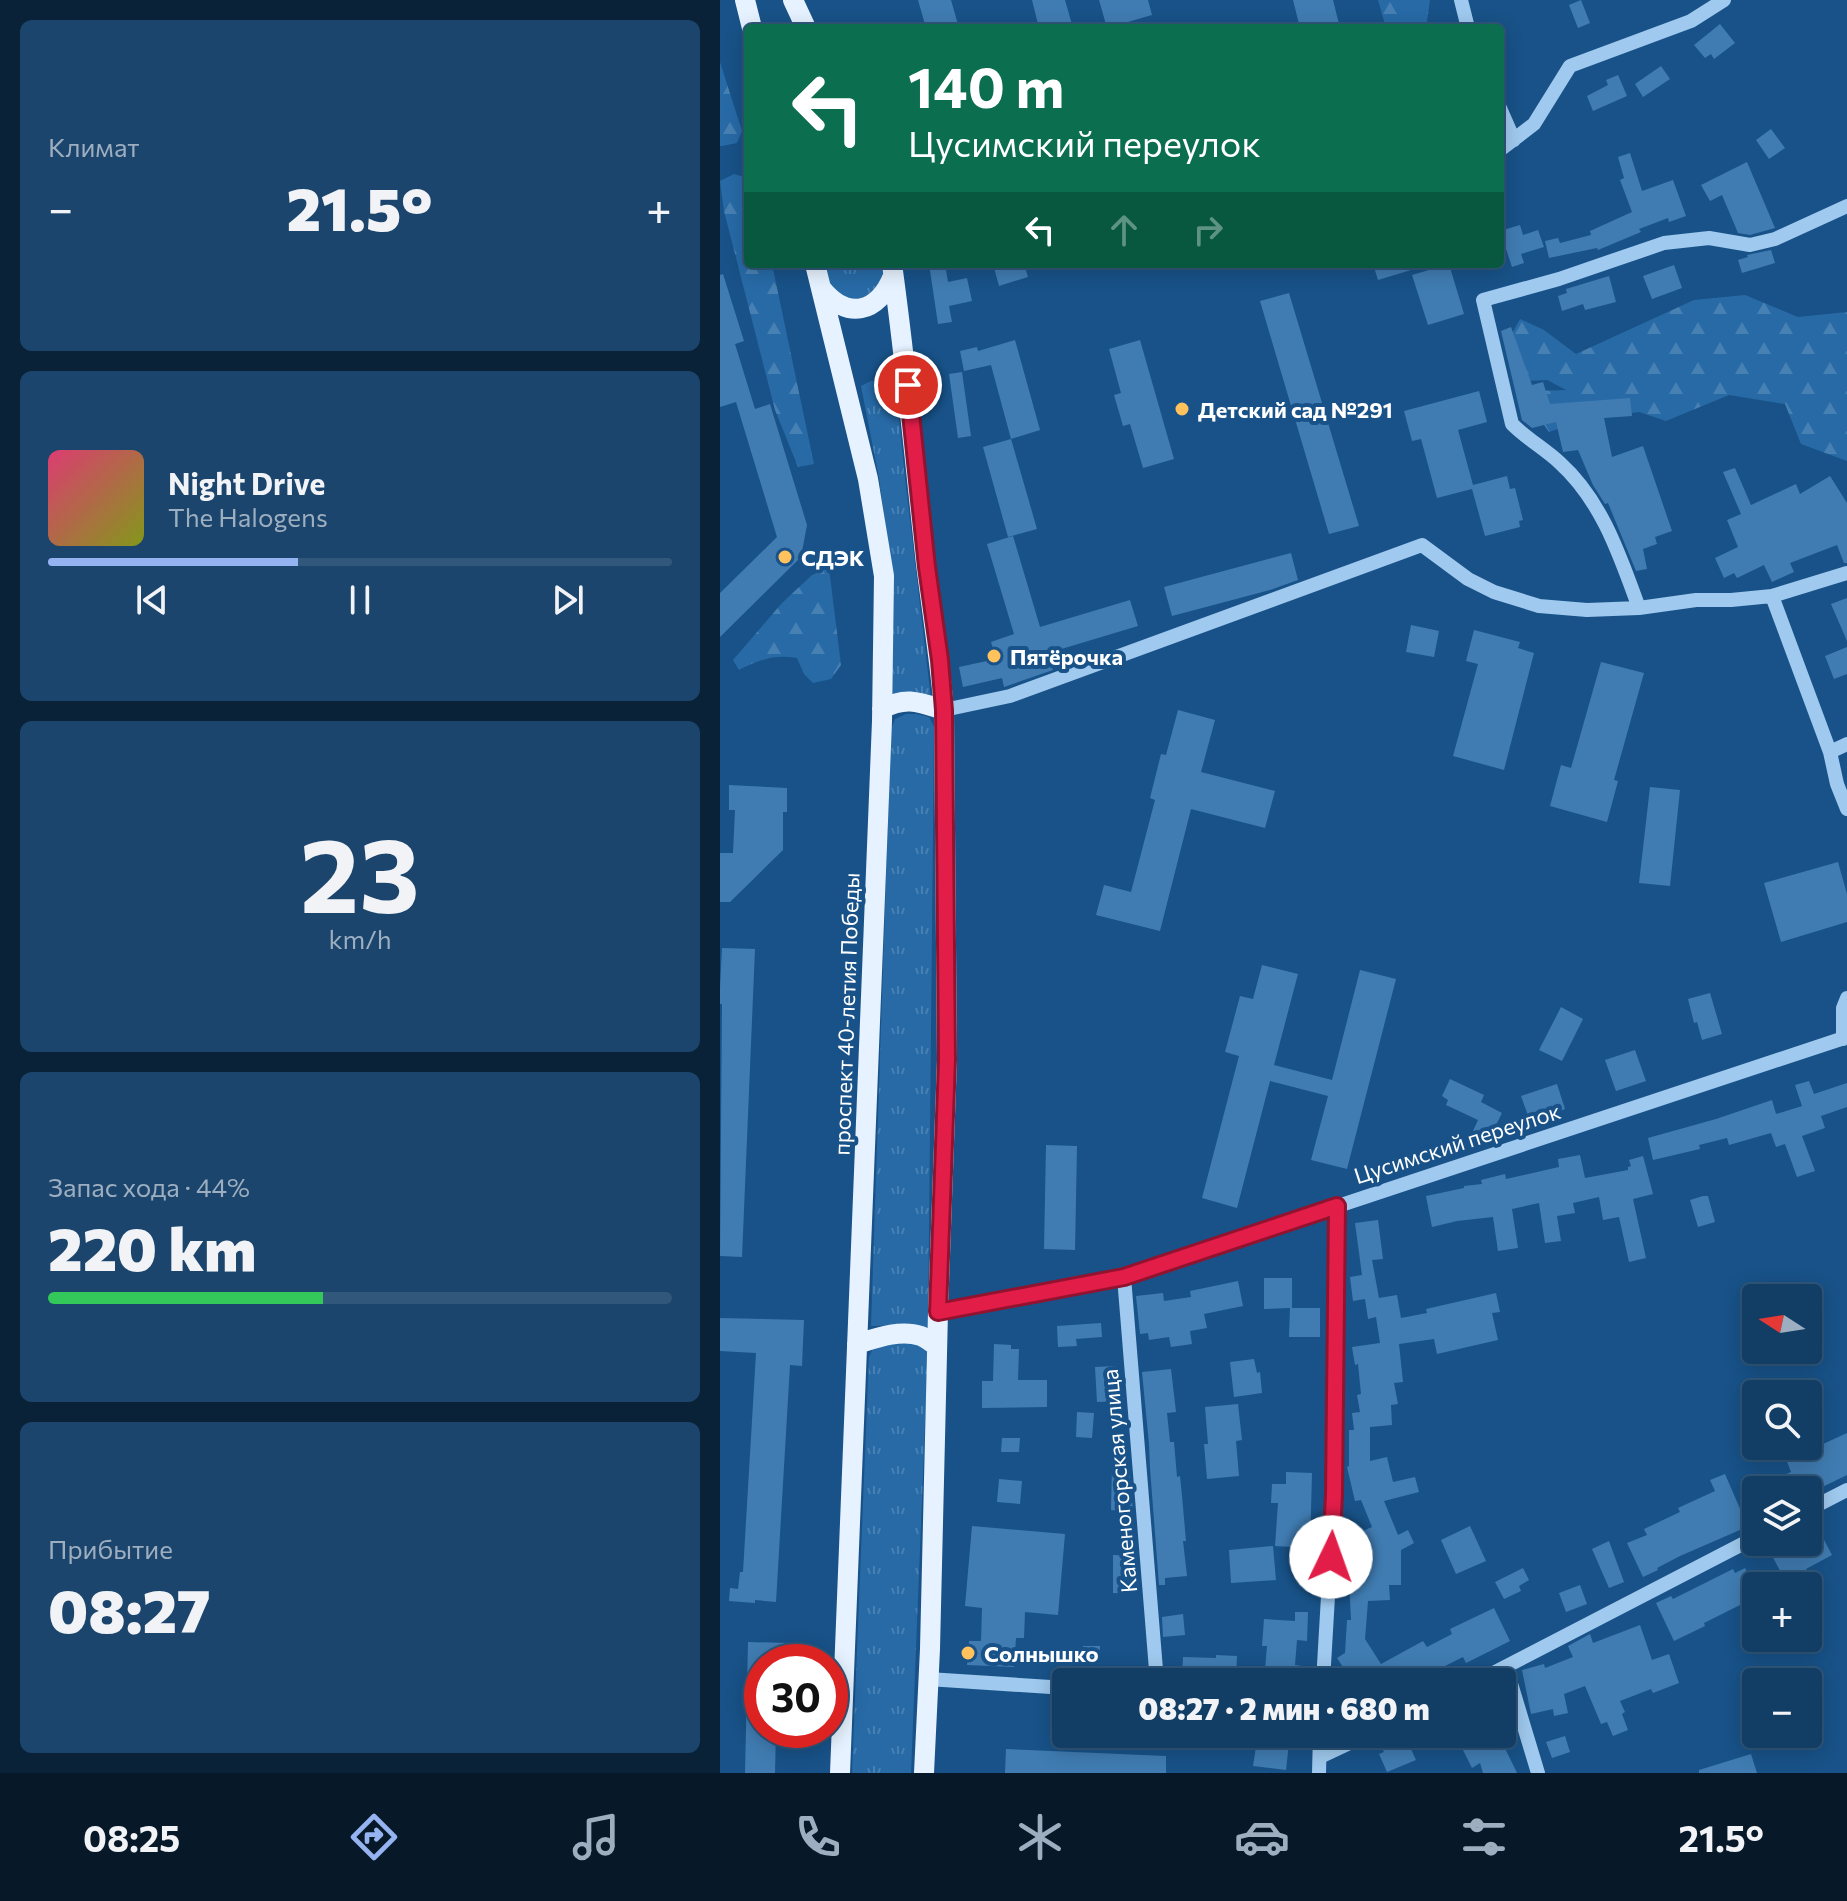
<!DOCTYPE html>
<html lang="ru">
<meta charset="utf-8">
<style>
:root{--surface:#123e66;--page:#1b456c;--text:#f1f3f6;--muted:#9caebf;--line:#31577a;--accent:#95b2f1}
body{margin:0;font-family:Commissioner,sans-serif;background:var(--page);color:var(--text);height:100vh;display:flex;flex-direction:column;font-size:30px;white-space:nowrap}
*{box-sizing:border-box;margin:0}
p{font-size:26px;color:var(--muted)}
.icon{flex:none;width:44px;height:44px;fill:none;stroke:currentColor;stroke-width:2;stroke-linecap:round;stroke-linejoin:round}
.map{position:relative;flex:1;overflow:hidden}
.sheet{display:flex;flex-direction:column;gap:20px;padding:20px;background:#0a2238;width:720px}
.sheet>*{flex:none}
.top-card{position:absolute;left:24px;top:24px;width:760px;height:244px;border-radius:8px;box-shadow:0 4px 20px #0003,0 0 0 2px var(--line);background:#0b6e4f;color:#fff;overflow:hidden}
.needle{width:52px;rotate:282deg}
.fabs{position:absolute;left:1022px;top:1284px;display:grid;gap:16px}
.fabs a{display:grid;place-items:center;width:80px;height:80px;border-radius:8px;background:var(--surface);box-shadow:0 4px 20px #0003,0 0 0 2px var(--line);font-size:40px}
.speed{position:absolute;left:24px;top:1644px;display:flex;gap:16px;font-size:40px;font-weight:700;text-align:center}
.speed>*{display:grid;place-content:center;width:104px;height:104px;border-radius:50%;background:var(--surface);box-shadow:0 4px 20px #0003,0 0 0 2px var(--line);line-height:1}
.speed .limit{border:12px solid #d22;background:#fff;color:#111}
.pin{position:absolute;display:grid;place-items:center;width:68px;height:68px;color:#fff;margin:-34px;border:4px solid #fff;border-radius:50%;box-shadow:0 2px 8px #0007}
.me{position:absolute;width:88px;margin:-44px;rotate:3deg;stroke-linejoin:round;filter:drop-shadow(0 0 6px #0008)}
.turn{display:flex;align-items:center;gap:28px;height:168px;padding:0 32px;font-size:36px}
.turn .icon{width:104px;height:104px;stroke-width:2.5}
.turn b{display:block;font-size:56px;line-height:68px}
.lanes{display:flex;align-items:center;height:76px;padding:0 32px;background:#0003;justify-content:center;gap:40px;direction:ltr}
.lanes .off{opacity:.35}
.big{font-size:60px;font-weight:800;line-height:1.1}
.sheet .widget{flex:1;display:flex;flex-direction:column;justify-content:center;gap:12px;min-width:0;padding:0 28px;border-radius:12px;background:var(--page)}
.sheet .dial{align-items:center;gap:0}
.dial b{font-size:104px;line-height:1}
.song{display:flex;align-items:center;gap:24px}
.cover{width:96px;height:96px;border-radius:12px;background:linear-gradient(135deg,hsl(340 70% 55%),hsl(70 70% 35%))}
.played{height:8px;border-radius:4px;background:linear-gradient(90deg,var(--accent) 40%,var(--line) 40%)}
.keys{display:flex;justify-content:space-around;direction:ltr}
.heat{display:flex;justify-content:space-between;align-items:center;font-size:44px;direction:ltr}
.charge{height:12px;border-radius:6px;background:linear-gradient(90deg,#34c759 44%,var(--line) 0)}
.trip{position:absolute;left:332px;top:1668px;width:464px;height:80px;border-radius:8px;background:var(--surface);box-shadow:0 4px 20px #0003,0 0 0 2px var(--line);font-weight:800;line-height:80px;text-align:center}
.tabs{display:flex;height:128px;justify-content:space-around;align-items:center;background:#071929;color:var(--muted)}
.tabs .icon{width:56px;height:56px}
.tabs .selected{color:var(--accent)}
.tabs b{font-size:36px;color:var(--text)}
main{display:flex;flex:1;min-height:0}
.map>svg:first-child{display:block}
</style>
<main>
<section class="sheet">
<div class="widget"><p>Климат</p>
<div class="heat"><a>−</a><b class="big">21.5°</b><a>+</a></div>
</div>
<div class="widget">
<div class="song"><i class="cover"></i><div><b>Night Drive</b><p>The Halogens</p></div></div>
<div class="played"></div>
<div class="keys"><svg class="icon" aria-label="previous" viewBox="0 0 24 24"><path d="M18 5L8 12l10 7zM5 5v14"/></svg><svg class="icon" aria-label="pause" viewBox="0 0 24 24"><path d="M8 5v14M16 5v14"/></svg><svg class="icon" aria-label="next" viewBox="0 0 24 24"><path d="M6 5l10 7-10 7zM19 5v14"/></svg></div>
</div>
<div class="widget dial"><b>23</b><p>km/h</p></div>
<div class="widget"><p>Запас хода · 44%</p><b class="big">220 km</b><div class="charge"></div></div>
<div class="widget"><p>Прибытие</p><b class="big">08:27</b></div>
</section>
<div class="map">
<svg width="1127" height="1773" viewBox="0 0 1127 1773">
<defs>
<pattern id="grass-tufts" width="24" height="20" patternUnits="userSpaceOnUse" patternTransform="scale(2)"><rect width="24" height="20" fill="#276aa6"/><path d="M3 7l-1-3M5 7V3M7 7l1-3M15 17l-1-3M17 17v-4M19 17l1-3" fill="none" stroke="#4780b3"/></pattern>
<pattern id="forest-firs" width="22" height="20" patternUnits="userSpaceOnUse" patternTransform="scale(2)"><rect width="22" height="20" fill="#276aa6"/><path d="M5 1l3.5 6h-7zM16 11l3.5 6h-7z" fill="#4780b3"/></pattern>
</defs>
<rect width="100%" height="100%" fill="#185288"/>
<path fill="url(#grass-tufts)" d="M106 264H166L165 285 134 303 111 290 105 273Z
M175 378 185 478 211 699 171 696 172 573 159 478 141 386 151 381Z
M186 714H196L209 717 214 727 208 1330 190 1325 151 1326 171 729 175 719Z
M165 1342 196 1343 208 1350 191 1773H132L149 1357 154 1346Z"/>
<path fill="url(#forest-firs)" d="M658 0H710L706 28H666Z
M0 62 22 131 17 143 2 146H0Z
M14 174 28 178V264H52L94 464 78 467 55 410 4 211 0 181Z
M1025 295 1078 317 1127 312V461L1081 444 1065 404 1009 395 946 421 919 412 866 419 829 432 810 405 816 391 846 390 827 380 806 381 790 337 800 319 824 330 856 354 974 300Z
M109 568 121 665 111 679 93 683 84 674 77 658C55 654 38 660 19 670L13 660 62 603 92 575Z"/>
<path fill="#407cb2" d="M198 0H231L239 28H206Z
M312 0H345L353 28H319Z
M379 0H428L432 15 387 28Z
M573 0H613L620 28H580Z
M861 0 870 23 858 28 849 5Z
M1000 24 1015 43 994 59 991 54 985 58 974 45Z
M941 66 950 79 923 97 915 84Z
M898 75 907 96 873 111 867 96 888 85 886 80Z
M1051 129 1065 148 1049 159 1036 140Z
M910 153 922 191 953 180 966 216 949 222 948 218 919 229 921 232 878 250 877 248 829 258 825 241 838 238 840 243 871 235 870 231 912 212 900 180 904 178 898 157Z
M1027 162 1055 228 1030 235 1018 233 1002 195 990 201 981 185Z
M800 225 803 235 818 230 824 247 801 254 804 263 792 267 780 231Z
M1051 250 1055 263 1022 273 1018 260 1028 257 1027 255Z
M209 264H225L228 282 247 278 252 301 229 306 232 322 218 324Z
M273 264H304L308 277 279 286Z
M653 264H700L701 267 658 280Z
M729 264 744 314 708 325 692 275Z
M954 265 962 288 932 299 923 276Z
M3 274 24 341 15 344 35 409 50 404 87 525 81 557 0 637V593L57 537 16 402 0 407V275Z
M889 276 896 302 865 310 863 304 842 311 838 296 847 293 846 289Z
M569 293 639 526 609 534 540 301Z
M791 327 812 385 823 382 830 404 910 398 912 416 884 418 892 457 923 446 952 531 935 537 937 544 923 549 927 569 916 571 888 503 885 504 873 485 858 450 843 452 836 422 812 428 802 420 781 331Z
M295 340 320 430 291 439 271 365 244 371 240 351 257 347 258 351Z
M420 340 454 459 423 468 410 424 403 426 394 395 401 393 389 349Z
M242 372 251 436 238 438 229 374Z
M759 391 767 422 738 430 753 485 787 476 790 489 795 488 803 520 799 521 800 527 765 536 752 489 717 498 701 439 692 441 684 411Z
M291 439 317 529 288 537 263 447Z
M1015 468 1031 505 1076 484 1080 494 1110 476 1127 503V563H1124L1117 545 1070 563 1074 572 1052 582 1044 565 1017 578 1014 573 1004 578 995 558 1018 547 1007 520 1021 514 1003 472Z
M293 536 320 627 410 600 418 626 328 653 333 670 287 686 284 687 282 678 243 687 239 667 276 659 271 642 294 634 267 544Z
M571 553 578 580 550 590 452 616 444 587Z
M1127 598V641L1111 604Z
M691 625 719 631 714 657 686 652Z
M754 630 800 642 798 648 814 653 784 770 733 756 758 664 746 661Z
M1127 647V674L1114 679 1105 656Z
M881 662 924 673 894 780 898 781 887 822 830 806 841 765 851 768Z
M458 710 495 720 481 772 555 791 545 828 471 809 440 931 376 915 384 885 411 892 435 800 430 798 441 754 446 755Z
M9 785 67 788V812H63V850L10 902H0V853H13L15 810H9Z
M930 787 960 790 950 886 919 883Z
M1118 862 1127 894V922L1061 942 1044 883Z
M2 948 35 949 22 1257 0 1256 2 1004H0V988Z
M542 965 578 974 554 1065 612 1080 640 970 676 979 627 1169 591 1160 608 1096 550 1081 517 1208 482 1198 519 1056 505 1052 520 996 533 999Z
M990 993 1002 1034 982 1040 977 1022 974 1023 968 999Z
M841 1007 863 1019 842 1061 819 1050Z
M915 1050 926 1081 896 1091 885 1060Z
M730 1079 764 1095 761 1102 782 1113 769 1139 753 1131 758 1120 726 1105 728 1100 722 1096Z
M1089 1081 1094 1094 1127 1083V1107L1101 1116 1105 1128 1082 1136 1095 1171 1077 1177 1065 1144 1056 1147 1051 1133 1009 1145 1007 1138 979 1145 980 1149 933 1160 928 1138 996 1119 1052 1100 1056 1114 1082 1106 1075 1085Z
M837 1084 845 1109 810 1121 801 1096Z
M326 1145 357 1146 355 1250 324 1249Z
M860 1155 865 1178 908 1170V1167L911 1166 909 1160 923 1156 933 1194 913 1199 926 1258 909 1262 899 1217 883 1220 879 1197 853 1203 855 1213 837 1216 841 1241 825 1243 819 1203 792 1209 798 1248 778 1251 773 1217 737 1221 712 1227 706 1196 744 1188V1186L762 1184 761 1180 785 1174 786 1179 839 1167 838 1159Z
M983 1196H988L995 1222 978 1227 970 1200Z
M658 1220 663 1259 652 1260 659 1298 677 1295 681 1318 707 1313 706 1309 776 1293 780 1312 772 1313 778 1340 717 1354 714 1339 679 1344 683 1382 674 1383 678 1404 671 1405 672 1425 650 1427V1461L667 1457 673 1482 695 1477 699 1492 664 1501 678 1535 688 1530 694 1543 681 1550V1585H669L670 1600 648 1601 645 1639 661 1664 703 1641 707 1647 732 1634 730 1629 774 1608 790 1641 746 1663 743 1657 715 1671 720 1682H648L642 1671 630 1678 617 1658 625 1653 627 1620H631L629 1581 622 1565 633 1560 624 1539 652 1527 641 1500 635 1501 627 1467 629 1466V1430H634L632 1413 640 1412 637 1395 641 1394 638 1364 635 1365 632 1347 660 1343 656 1317 648 1319 645 1299 633 1301 630 1277 642 1275 635 1223Z
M544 1278H572V1308H600V1337H569L570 1308 544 1309Z
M518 1281 523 1306 484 1314 487 1328 470 1331 472 1344 451 1347 449 1337 429 1340 428 1333 420 1334 416 1296 443 1293 444 1301 471 1297 470 1291Z
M0 1318 84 1320 82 1366 70 1365 56 1602 35 1600V1603L9 1601 10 1588 18 1589 20 1572H23L36 1353 0 1351Z
M381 1323 382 1337 356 1339 357 1346 338 1347 337 1326Z
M274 1344 291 1345V1349H299L298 1380H327V1407L262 1408V1381H273Z
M534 1359 537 1373 540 1372 542 1393 514 1397 510 1362Z
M397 1366V1369H401L404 1401 377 1402 375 1367Z
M451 1369 456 1412 447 1413 450 1442H454L457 1477 460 1476 462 1496 466 1541H463L467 1576 445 1578V1585H439L430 1468 429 1444 422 1372Z
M1036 1396V1442H1032L1020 1401Z
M518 1404 522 1440 516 1441 519 1476 487 1479 484 1444H488L485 1407Z
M357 1412 374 1413 372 1438 356 1437Z
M1127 1433V1475L1088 1494V1490H1031L1071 1472 1063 1451 1075 1446H1089L1090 1450Z
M282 1438H300L299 1452H281Z
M392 1466 409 1467 413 1512 391 1510Z
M566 1472 592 1473 590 1548 555 1546 558 1503H551L552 1484H566Z
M1005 1474 1021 1511 1036 1504V1523L960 1556 937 1568 938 1570 923 1577 907 1543 927 1535 924 1529 960 1512 958 1508 995 1491 990 1480Z
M279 1479 302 1481 300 1504 277 1502Z
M1093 1519 1112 1555 1086 1569 1091 1578 1076 1586H1068L1048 1548 1059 1542H1088V1520Z
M252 1526 345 1534 338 1615 305 1612 304 1638H296L294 1667 247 1665 249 1641H261L262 1608 245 1606Z
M750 1526 766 1561 736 1574 721 1540Z
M889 1541 904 1582 889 1588 872 1549Z
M553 1546 556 1580 511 1583 509 1550Z
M393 1555 417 1556 419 1587 416 1588V1594L393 1593Z
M803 1568 809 1580 799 1586 801 1591 784 1599 775 1582Z
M1025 1568 1036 1589 1026 1596 1028 1601 984 1623 985 1626 954 1641 936 1603 951 1596 953 1599 1013 1569 1015 1573Z
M860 1585 867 1604 846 1612 839 1593Z
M575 1612H588L587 1641 577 1640 575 1665 582 1666 580 1682H544L547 1646H542L544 1619 575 1621Z
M463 1614 465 1635 443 1637 442 1617Z
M920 1625 932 1660 949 1654 959 1683 933 1693 931 1689 900 1701 905 1712 902 1714 908 1730 893 1736 887 1722 881 1724 865 1686 844 1694 848 1713 834 1716 833 1709 811 1714 802 1670 824 1664 825 1668 853 1657 848 1646 870 1634 873 1643Z
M28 1642 70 1643 69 1662H42V1730H56L55 1773H25Z
M363 1646H380L379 1664H362Z
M496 1655 517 1656 516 1679 507 1678V1682H468V1678H462L463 1657 496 1658Z
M538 1734H570L566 1770 533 1766Z
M677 1734H695L700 1746 691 1749 696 1760 667 1772 659 1754 664 1752 659 1742Z
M735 1734H778L797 1773H763L760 1763 752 1768Z
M845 1736 850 1752 832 1758 826 1742Z
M286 1749 446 1756V1773H285Z
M1031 1754 1037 1773H979V1770Z"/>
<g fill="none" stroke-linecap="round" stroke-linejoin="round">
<path stroke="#9fc9ee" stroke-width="14" d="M741 0 748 28
M780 108 794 140
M780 150 814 124 850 66 971 21 1004 0
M1052 596 1110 752 1117 784 1127 809
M919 608C900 556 882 501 840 463 825 449 807 439 792 424L763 300 839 279 944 243 989 238 1030 245 1055 239 1127 206
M224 710 290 696 702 545 748 579 774 592 819 606 867 610 919 608 976 600H1011L1052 596 1127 573
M1110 752 1127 744
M1123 1039V1008L1127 998
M404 1277 437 1682
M218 1312 404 1277 1127 1037
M1088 1510 1127 1490
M786 1667 818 1773
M208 1679 346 1688
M603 1682 614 1494 617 1206
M756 1682 1036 1537
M600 1757 649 1734
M599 1773 600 1734"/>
<path stroke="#e6f2ff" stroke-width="20" d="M25 0 32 28
M73 0 86 28
M95 264 148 479 164 576 162 721 120 1773
M172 264C186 364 195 464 206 564 212 613 220 661 224 710L227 1060 218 1312 210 1649 204 1773
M101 288C127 321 158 313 173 276
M162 709C186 696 199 702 224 710
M137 1344C156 1338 180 1329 201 1336 206 1338 212 1343 217 1346"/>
</g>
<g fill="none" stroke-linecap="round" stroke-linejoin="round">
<g stroke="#92132f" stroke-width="20">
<path id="route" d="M188 385 207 567 220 660 224 710 227 1060 218 1312 404 1277 617 1206 614 1494 611 1557"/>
</g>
<use href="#route" stroke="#e11d48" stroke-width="14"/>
</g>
<g fill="#ffc25c" stroke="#185288" stroke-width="3">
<circle cx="462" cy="409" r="8"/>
<circle cx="65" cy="557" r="8"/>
<circle cx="274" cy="656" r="8"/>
<circle cx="248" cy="1653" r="8"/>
</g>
<g text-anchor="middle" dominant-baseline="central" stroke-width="8" stroke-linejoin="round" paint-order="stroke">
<g font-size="22" font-weight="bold" fill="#fff" stroke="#185288" text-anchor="start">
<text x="478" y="409">Детский сад №291</text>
<text x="81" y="557">СДЭК</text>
<text x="290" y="656">Пятёрочка</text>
<text x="264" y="1653">Солнышко</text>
</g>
<g font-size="22" fill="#fff" stroke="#185288">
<text transform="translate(126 1014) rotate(-88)">проспект 40-летия Победы</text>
<text transform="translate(737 1143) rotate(-18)">Цусимский переулок</text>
<text transform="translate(399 1481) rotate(-95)">Каменогорская улица</text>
</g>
</g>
</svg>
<div class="fabs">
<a><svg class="needle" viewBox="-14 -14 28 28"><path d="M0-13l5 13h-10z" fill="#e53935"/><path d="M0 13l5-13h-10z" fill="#9caebf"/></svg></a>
<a><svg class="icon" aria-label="search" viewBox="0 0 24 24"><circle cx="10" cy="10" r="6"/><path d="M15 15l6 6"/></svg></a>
<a><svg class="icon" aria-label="layers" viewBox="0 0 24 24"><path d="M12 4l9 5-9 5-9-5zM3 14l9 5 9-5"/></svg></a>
<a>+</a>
<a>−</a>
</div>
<div class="speed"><div class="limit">30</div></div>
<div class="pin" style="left:188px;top:385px;background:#d93025"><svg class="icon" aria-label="arrive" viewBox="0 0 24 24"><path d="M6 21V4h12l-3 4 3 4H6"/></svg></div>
<svg class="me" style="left:611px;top:1557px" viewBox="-20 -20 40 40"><circle r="19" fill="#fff"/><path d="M0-13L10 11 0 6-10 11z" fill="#e11d48"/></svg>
<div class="trip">08:27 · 2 мин · 680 m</div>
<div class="top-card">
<div class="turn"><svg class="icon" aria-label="left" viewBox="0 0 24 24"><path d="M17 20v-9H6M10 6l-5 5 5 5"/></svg><div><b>140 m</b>Цусимский переулок</div></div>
<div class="lanes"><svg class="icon" aria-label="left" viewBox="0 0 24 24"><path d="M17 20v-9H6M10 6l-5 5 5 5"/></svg><svg class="icon off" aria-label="ahead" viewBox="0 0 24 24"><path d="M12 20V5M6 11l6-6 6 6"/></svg><svg class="icon off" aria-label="right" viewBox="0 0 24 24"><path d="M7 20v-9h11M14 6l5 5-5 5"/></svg></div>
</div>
</div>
</main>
<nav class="tabs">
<b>08:25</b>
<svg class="icon selected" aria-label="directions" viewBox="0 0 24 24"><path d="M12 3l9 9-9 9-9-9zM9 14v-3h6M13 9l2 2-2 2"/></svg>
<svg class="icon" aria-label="music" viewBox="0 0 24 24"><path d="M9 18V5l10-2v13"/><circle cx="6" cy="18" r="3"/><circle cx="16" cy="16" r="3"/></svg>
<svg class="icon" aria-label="phone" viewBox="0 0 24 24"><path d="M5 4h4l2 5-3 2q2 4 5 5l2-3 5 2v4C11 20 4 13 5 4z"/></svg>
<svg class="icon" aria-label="climate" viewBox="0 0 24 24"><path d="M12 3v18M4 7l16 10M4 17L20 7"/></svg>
<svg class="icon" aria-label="car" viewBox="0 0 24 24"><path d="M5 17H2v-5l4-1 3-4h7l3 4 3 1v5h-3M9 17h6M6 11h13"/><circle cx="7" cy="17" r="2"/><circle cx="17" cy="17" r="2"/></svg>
<svg class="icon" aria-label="filters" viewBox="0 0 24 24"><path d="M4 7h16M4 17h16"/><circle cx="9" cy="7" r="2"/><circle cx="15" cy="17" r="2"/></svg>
<b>21.5°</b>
</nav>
